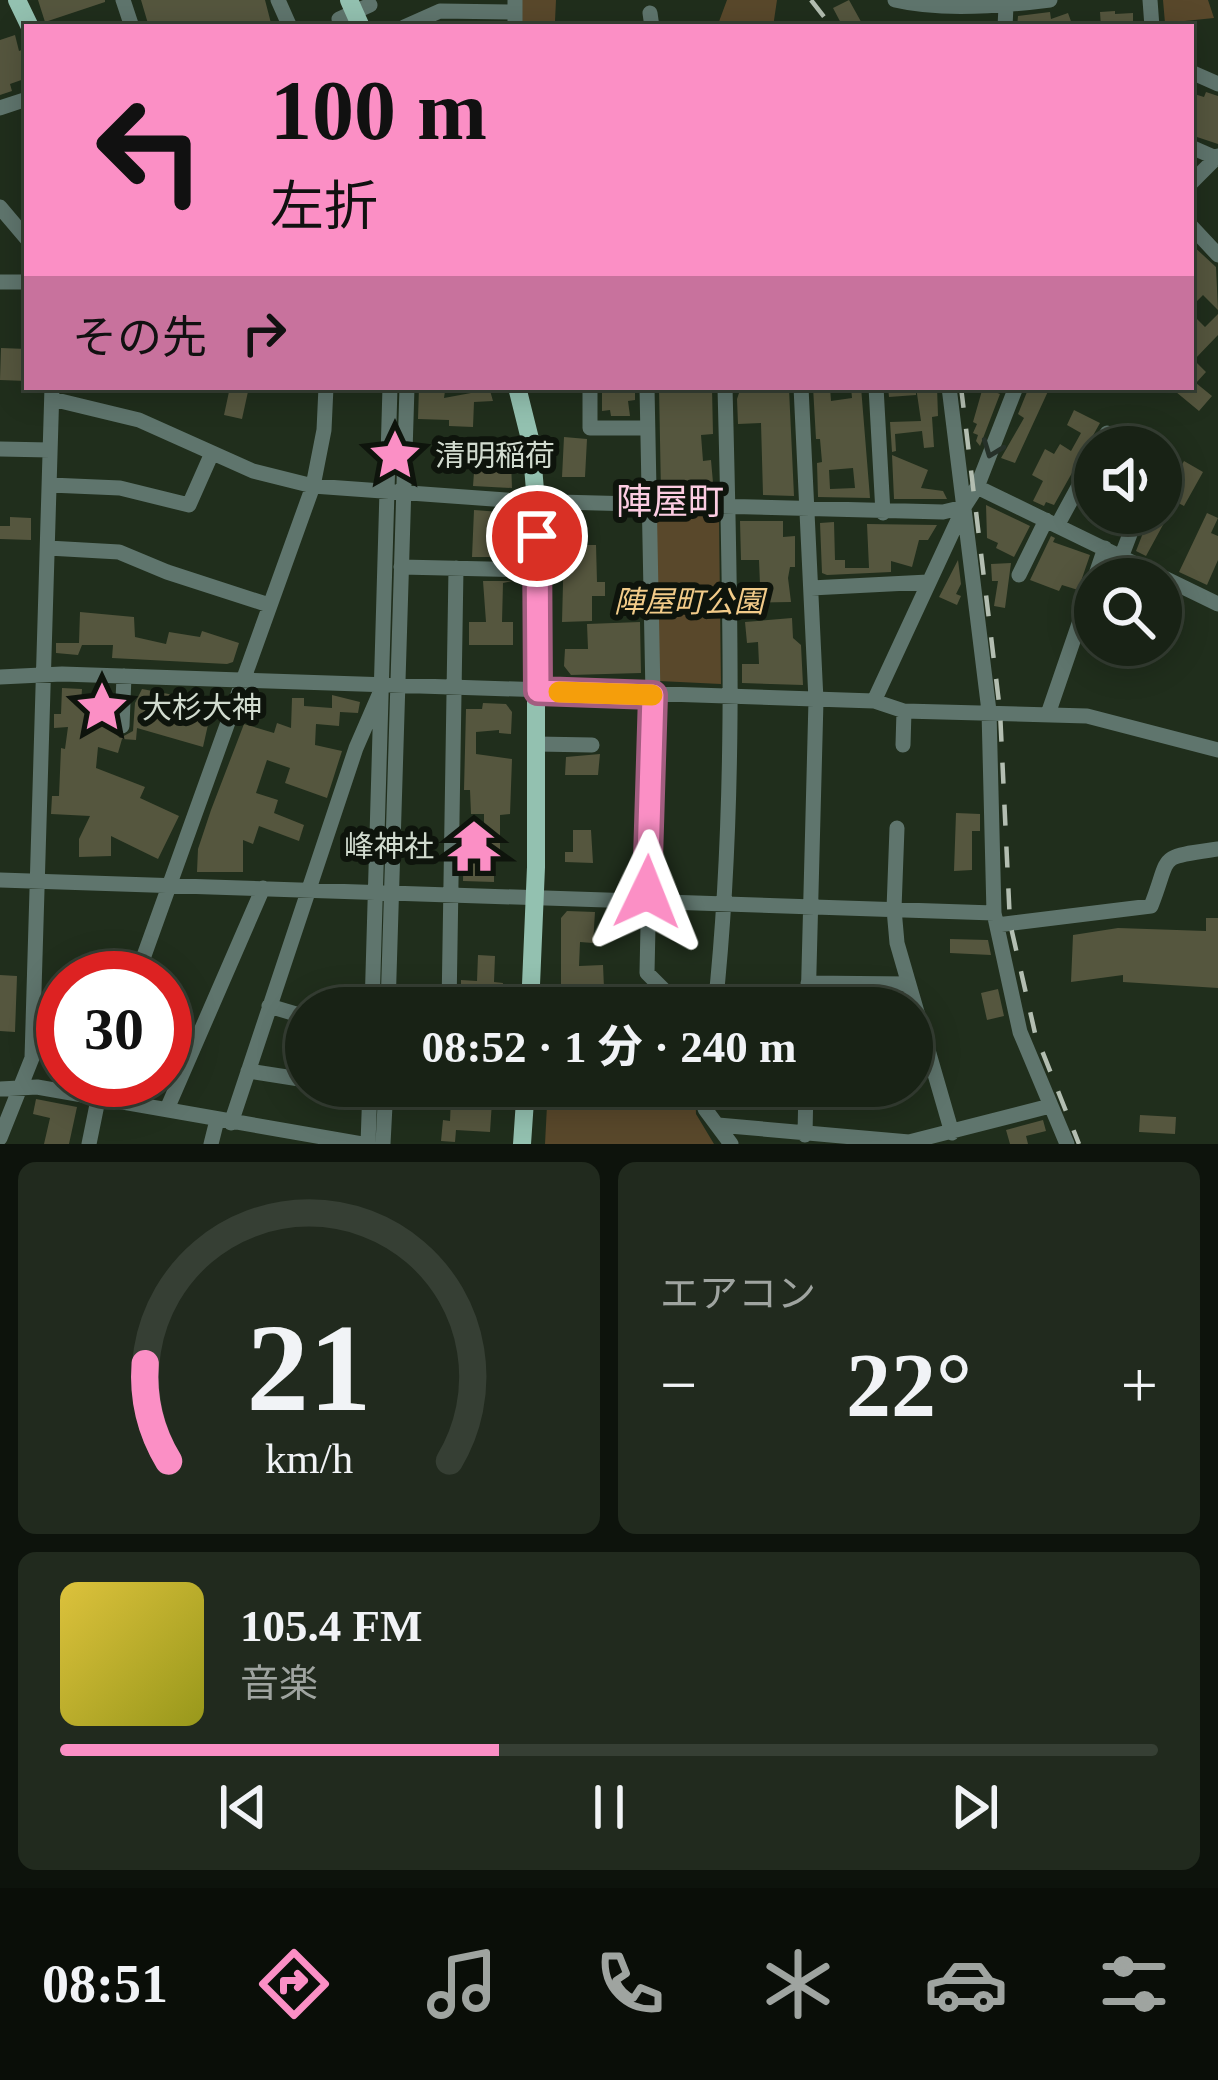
<!DOCTYPE html>
<html lang="ja">
<meta charset="utf-8">
<style>
:root{--surface:#182215;--page:#212a1e;--text:#f1f3f6;--muted:#9fa4a0;--line:#363f34;--accent:#fb8fc5}
body{margin:0;font-family:"Times New Roman","Noto Sans JP",serif;background:var(--page);color:var(--text);height:100vh;display:flex;flex-direction:column;font-size:45px;white-space:nowrap}
*{box-sizing:border-box;margin:0}
p{font-size:39px;color:var(--muted)}
.icon{flex:none;width:66px;height:66px;fill:none;stroke:currentColor;stroke-width:2;stroke-linecap:round;stroke-linejoin:round}
.map{position:relative;height:1144px;overflow:hidden}
.details{display:flex;flex-direction:column;gap:18px;padding:18px;background:#0d130c;flex:1}
.details>*{flex:none}
.banner{position:absolute;left:24px;top:24px;width:1170px;height:366px;border-radius:0px;box-shadow:0 6px 30px #0003,0 0 0 3px var(--line);background:#fb8fc5;color:#111;overflow:hidden}
.fabs{position:absolute;left:1074px;top:426px;display:grid;gap:24px}
.fabs a{display:grid;place-items:center;width:108px;height:108px;border-radius:50%;background:var(--surface);box-shadow:0 6px 30px #0003,0 0 0 3px var(--line);font-size:60px}
.speed{position:absolute;left:36px;top:951px;display:flex;gap:24px;font-size:60px;font-weight:700;text-align:center}
.speed>*{display:grid;place-content:center;width:156px;height:156px;border-radius:50%;background:var(--surface);box-shadow:0 6px 30px #0003,0 0 0 3px var(--line);line-height:1}
.speed .limit{border:18px solid #d22;background:#fff;color:#111}
.pin{position:absolute;display:grid;place-items:center;width:102px;height:102px;color:#fff;margin:-51px;border:6px solid #fff;border-radius:50%;box-shadow:0 3px 12px #0007}
.me{position:absolute;width:132px;margin:-66px;rotate:2deg;stroke-linejoin:round;filter:drop-shadow(0 0 9px #0008)}
.turn{display:flex;align-items:center;gap:42px;height:252px;padding:0 48px;font-size:54px}
.turn .icon{width:156px;height:156px;stroke-width:2.5}
.turn b{display:block;font-size:84px;line-height:102px}
.then{display:flex;align-items:center;height:114px;padding:0 48px;background:#0003;gap:24px;font-size:45px}
.big{font-size:90px;font-weight:700;line-height:1.1}
.details .card{flex:1;display:flex;flex-direction:column;justify-content:center;gap:18px;min-width:0;padding:0 42px;border-radius:18px;background:var(--page)}
.details .dial{align-items:center;gap:0}
.dial svg{height:312px;overflow:visible;fill:none;stroke:var(--line);stroke-width:7;stroke-linecap:round;text-anchor:middle}
.dial text{fill:var(--text);stroke:none}
.song{display:flex;align-items:center;gap:36px}
.cover{width:144px;height:144px;border-radius:18px;background:linear-gradient(135deg,hsl(50 70% 55%),hsl(60 70% 35%))}
.played{height:12px;border-radius:6px;background:linear-gradient(90deg,var(--accent) 40%,var(--line) 40%)}
.keys{display:flex;justify-content:space-around;direction:ltr}
.heat{display:flex;justify-content:space-between;align-items:center;font-size:66px;direction:ltr}
.details .tiles{flex:1;display:grid;gap:18px;grid-template-columns:1fr 1fr}
.card:last-child{grid-column:span 2}
.trip{position:absolute;left:285px;top:987px;width:648px;height:120px;border-radius:60px;background:var(--surface);box-shadow:0 6px 30px #0003,0 0 0 3px var(--line);font-weight:700;line-height:120px;text-align:center}
.tab-bar{display:flex;height:192px;justify-content:space-around;align-items:center;background:#0a0e08;color:var(--muted)}
.tab-bar .icon{width:84px;height:84px}
.tab-bar .current{color:var(--accent)}
.tab-bar b{font-size:54px;color:var(--text)}
.map>svg:first-child{display:block}
</style>
<div class="map">
<svg width="1218" height="1144" viewBox="0 0 1218 1144">
<rect width="100%" height="100%" fill="#202e1c"/>
<path fill="#59482b" d="M521 0H556L555 21 644 27H520Z
M727 0H777L773 27H717Z
M1163 0H1208L1214 18 1165 23Z
M661 514H715L719 521 721 684 659 681 656 518Z
M548 1086H695L696 1114 714 1144H545Z"/>
<path fill="#55563e" fill-rule="evenodd" d="M38 0H105V2L45 22Z
M141 0H265L272 27H149Z
M849 0 864 27H843L833 8Z
M1115 11V14L1133 13V25L1101 27 1100 12Z
M1050 12 1051 19 1068 13 1072 24 1017 27 1018 16Z
M15 35 19 51 27 48V78L10 84 12 91 0 95V40Z
M1206 92 1218 96V144L1191 135V93L1204 97Z
M1191 244 1216 267 1218 310 1203 295 1191 307Z
M1191 313 1205 327 1218 314V335L1194 360 1206 372 1196 383 1212 396 1199 411 1170 387H1191Z
M1 348 27 349V381L0 380Z
M230 387H249L242 419 224 415Z
M419 387H438L445 391 444 398 471 393 470 387H489L493 401 474 402 473 427 449 426V420L418 419Z
M659 387H671V393L712 389 713 434 701 435 703 461 711 460 714 494 661 493Z
M813 387H830L831 401 852 398 851 387H861L870 498 818 497 817 463 822 462 820 439H816ZM853 468 855 488 830 489 829 470Z
M888 387H937L938 416 932 417 934 447 924 448 922 431 895 434 896 451 892 452 890 422 921 421 916 387V395L889 397Z
M983 387H997L995 392 1000 394 980 446 976 441 978 435 973 433 977 424 973 422Z
M1029 387H1050L1015 463 1001 458 1024 418 1018 414Z
M635 389V400L628 401 630 416H611L610 410 602 411V393Z
M789 389 794 496 763 495 761 423 738 424 737 399 740 390Z
M1074 410 1100 423 1054 505 1046 502 1044 506 1033 501 1043 481 1032 475 1045 449 1054 454 1060 444 1071 451 1081 433 1067 425Z
M564 437 587 439 585 477H562Z
M892 455 928 470 921 488 943 491 947 499H894Z
M475 459 511 461 512 488 473 486Z
M1184 461 1203 472 1184 506 1165 496Z
M986 505 1030 526 1014 557 996 548 998 543 987 538Z
M474 510 512 513 511 557H472Z
M1207 513 1218 518 1211 533 1218 536V560L1207 585 1179 572Z
M10 517 31 518V540L0 539V526H10Z
M1154 517 1164 523 1146 556 1136 551 1148 520Z
M740 521H783V537L795 536V567H790L788 578 791 602 742 603 741 585H760L759 560H741Z
M834 522 835 560H845V568H869L867 524 937 525 928 540H919L912 567 891 561V572L827 575 822 573 820 523Z
M1051 536 1055 538 1053 542 1090 555 1078 590 1062 585 1059 591 1030 580Z
M564 545H596L597 582H605V596H592V621L562 622Z
M958 560 961 584 956 594 961 596 957 605 939 597Z
M1011 563 1005 608 994 606 998 581H992L991 564Z
M483 581H512L503 583 502 622H513V645H469V622H486Z
M80 612 134 617 135 637 166 644 169 632 200 637 202 631 239 643 233 662 227 664 112 658 113 645H82L78 655 56 653V643H79Z
M792 618 793 638 801 645 803 685 742 683V664H759L758 642 747 643 745 622Z
M640 622 641 673 571 675 564 666 565 649H588L587 624Z
M62 688 82 689 81 704 108 706 111 690 110 727 120 738 133 731 135 703 142 689 174 695V701L192 705 194 695 214 698 203 747 137 728 136 740 122 739 118 753 98 747 96 768 145 787 140 798 179 816 158 859 111 836V856L79 857V839L90 816 51 814 52 796H59L61 748 65 749 68 727 54 728V714H61Z
M332 695 360 702 358 713 340 712 339 726 316 724 315 745 342 751 327 798 285 783 290 768 267 760 256 793 278 800 274 813 304 825 299 841 259 826 253 844 243 840V872H197L198 849 211 810 244 724 274 733 277 723 291 728 292 698H304V706L332 708Z
M483 703 506 704 512 712 511 734 499 733V730L476 732V754L512 759 510 814 500 815V854H494V882L463 881 464 838 484 837V814H471L470 790H464L466 709H482Z
M600 754 598 775H565L566 757Z
M956 813 980 814V831H972V870L954 871Z
M573 830H591L593 863 565 862V852H573Z
M567 911 595 912 593 943 580 942 579 966 603 965 604 988 561 989V918Z
M1206 918H1218V988L1123 982V975L1071 982 1073 935 1118 928 1206 931Z
M950 939 988 940 991 955 950 953Z
M478 955 495 956 494 982 503 983 502 995 461 992V980L477 981Z
M0 975 17 976 15 1032 0 1031Z
M998 989 1004 1016 987 1020 981 993Z
M480 1086H493L490 1132 456 1130 455 1142 441 1141 443 1120 450 1121 451 1097 480 1095Z
M36 1099 77 1107 69 1144H44L50 1118 33 1114Z
M1140 1115 1176 1117 1175 1134 1139 1132Z
M1043 1120 1046 1131 1026 1136 1028 1144H1010L1006 1130Z"/>
<g fill="none" stroke-linecap="round" stroke-linejoin="round">
<path stroke="#5f756d" stroke-width="15" d="M123 0 132 27
M278 0 290 27
M895 0C941 11 1003 6 1050 0
M1150 0 1152 27
M650 13 652 27
M339 19 370 5
M404 27 440 11 515 12
M515 27V0
M1005 27 1006 6
M1191 72 1218 84
M0 108 27 99
M1191 147 1216 158
M1191 183 1218 156
M0 207 27 239
M1191 226 1218 255
M0 282H27
M590 387V428H647
M647 387 653 695 647 973 682 1008
M801 387 816 700 808 1008
M876 387 883 513
M949 387 989 711 994 913 1020 1032 1067 1144
M52 399 139 420 253 471 313 486 519 501 943 512 964 507
M1100 447 1107 433
M0 449 50 450
M50 485 120 488 189 505 212 453
M977 487 1218 604
M1057 526 1095 456
M48 548 119 552 167 572 269 605
M1122 555 1138 513
M401 567 537 570
M1019 575 1046 520
M811 588 928 582
M0 677 62 674 874 701 904 711 1087 716 1218 750
M874 701 964 507 977 487 1016 387
M1048 714 1105 548
M122 726 124 676
M537 744 592 745
M903 745 904 711
M897 828 894 909 897 943 952 1133
M0 880 994 913
M997 925 1151 906C1172 853 1155 858 1218 849
M136 978 313 486 324 430 326 387
M808 983 909 984
M269 1006 306 1017
M372 1008 390 387
M388 1008 407 387
M449 1008 456 568
M715 1008C737 802 730 594 725 387
M248 1071 306 1080
M341 1086 370 1091
M431 1086H446
M704 1086 705 1109 731 1144
M0 1089 37 1087 362 1144
M167 1109 263 888
M231 1123 356 748 379 695
M718 1125 909 1142 1050 1106
M805 1135 806 1086
M0 1138 32 1058 52 387
M89 1144 102 1080
M211 1144 217 1120
M368 1144 370 1086
M383 1144 386 1086"/>
<path stroke="#93c1b0" stroke-width="18" d="M17 0 30 27
M349 0 361 27
M517 387 531 443 536 502V867L530 1008
M522 1144 526 1086"/>
<path stroke="#b3beb1" stroke-width="4.5" stroke-dasharray="21 21" stroke-linecap="butt" d="M811 0 832 27
M961 387 1000 711 1010 923 1035 1033 1079 1144"/>
</g>
<defs><path id="oneway-chevron" d="M-2-3.5L2.5 0L-2 3.5" fill="none" stroke-width="1.6" stroke-linecap="round" stroke-linejoin="round" transform="scale(3)"/></defs>
<use stroke="#263129" href="#oneway-chevron" transform="translate(992 449) rotate(111)"/>
<g fill="none" stroke-linecap="round" stroke-linejoin="round">
<g stroke="#a35d80" stroke-width="30">
<path id="route" d="M537 536 538 691 653 695 647 892"/>
</g>
<use href="#route" stroke="#fb8fc5" stroke-width="21"/>
<path stroke="#f59e0b" stroke-width="21" d="M559 692 652 695"/>
</g>
<defs>
<g id="sight-bare" transform="scale(4.14)"><path d="M0-6L1.8-2.2L6-1.7L2.9 1.2L3.7 5.4L0 3.3L-3.7 5.4L-2.9 1.2L-6-1.7L-1.8-2.2Z" fill="#fb8fc5" stroke="#0e140c" stroke-width="2.5" paint-order="stroke"/></g>
<g id="temple-bare" transform="scale(4.14)"><path d="M0-6L5-2H3V0L6.5 2.5H4V6H1.5V3h-3V6H-4V2.5H-6.5L-3 0V-2H-5Z" fill="#fb8fc5" stroke="#0e140c" stroke-width="2.5" paint-order="stroke"/></g>
</defs>
<g fill-rule="evenodd">
<use href="#sight-bare" x="395" y="455"/>
<use href="#sight-bare" x="102" y="707"/>
<use href="#temple-bare" x="474" y="846"/>
</g>
<g text-anchor="middle" dominant-baseline="central" stroke-width="12" stroke-linejoin="round" paint-order="stroke">
<g font-size="30" fill="#d1dbcf" stroke="#0e140c" text-anchor="start">
<text x="435" y="455">清明稲荷</text>
<text x="142" y="707">大杉大神</text>
<text x="434" y="846" text-anchor="end">峰神社</text>
</g>
<g font-size="30" font-style="italic" fill="#f2cb89" stroke="#0e140c">
<text x="689" y="601">陣屋町公園</text>
</g>
<g font-size="36" fill="#fccce2" stroke="#0e140c">
<text x="670" y="502">陣屋町</text>
</g>
</g>
</svg>
<div class="fabs">
<a><svg class="icon" aria-label="sound" viewBox="0 0 24 24"><path d="M4 9h4l5-4v14l-5-4H4zM17 9q2 3 0 6"/></svg></a>
<a><svg class="icon" aria-label="search" viewBox="0 0 24 24"><circle cx="10" cy="10" r="6"/><path d="M15 15l6 6"/></svg></a>
</div>
<div class="speed"><div class="limit">30</div></div>
<div class="pin" style="left:537px;top:536px;background:#d93025"><svg class="icon" aria-label="arrive" viewBox="0 0 24 24"><path d="M6 21V4h12l-3 4 3 4H6"/></svg></div>
<svg class="me" style="left:647px;top:892px" viewBox="-20 -20 40 40"><path d="M0-17L14 15 0 8-14 15z" fill="#fb8fc5" stroke="#fff" stroke-width="4"/></svg>
<div class="trip">08:52 · 1 分 · 240 m</div>
<div class="banner">
<div class="turn"><svg class="icon" aria-label="left" viewBox="0 0 24 24"><path d="M17 20v-9H6M10 6l-5 5 5 5"/></svg><div><b>100 m</b>左折</div></div>
<div class="then">その先<svg class="icon" aria-label="right" viewBox="0 0 24 24"><path d="M7 20v-9h11M14 6l5 5-5 5"/></svg></div>
</div>
</div>
<section class="details">
<div class="tiles">
<div class="card dial"><svg viewBox="0 0 100 80">
<path d="M14 69A42 42 0 1 1 86 69"/>
<path d="M14 69A42 42 0 0 1 8 44" stroke="#fb8fc5"/>
<text x="50" y="56" font-size="32" font-weight="700">21</text>
<text x="50" y="72" font-size="11">km/h</text>
</svg></div>
<div class="card"><p>エアコン</p>
<div class="heat"><a>−</a><b class="big">22°</b><a>+</a></div>
</div>
<div class="card">
<div class="song"><i class="cover"></i><div><b>105.4 FM</b><p>音楽</p></div></div>
<div class="played"></div>
<div class="keys"><svg class="icon" aria-label="previous" viewBox="0 0 24 24"><path d="M18 5L8 12l10 7zM5 5v14"/></svg><svg class="icon" aria-label="pause" viewBox="0 0 24 24"><path d="M8 5v14M16 5v14"/></svg><svg class="icon" aria-label="next" viewBox="0 0 24 24"><path d="M6 5l10 7-10 7zM19 5v14"/></svg></div>
</div>
</div>
</section>
<nav class="tab-bar">
<b>08:51</b>
<svg class="icon current" aria-label="directions" viewBox="0 0 24 24"><path d="M12 3l9 9-9 9-9-9zM9 14v-3h6M13 9l2 2-2 2"/></svg>
<svg class="icon" aria-label="music" viewBox="0 0 24 24"><path d="M9 18V5l10-2v13"/><circle cx="6" cy="18" r="3"/><circle cx="16" cy="16" r="3"/></svg>
<svg class="icon" aria-label="phone" viewBox="0 0 24 24"><path d="M5 4h4l2 5-3 2q2 4 5 5l2-3 5 2v4C11 20 4 13 5 4z"/></svg>
<svg class="icon" aria-label="climate" viewBox="0 0 24 24"><path d="M12 3v18M4 7l16 10M4 17L20 7"/></svg>
<svg class="icon" aria-label="car" viewBox="0 0 24 24"><path d="M5 17H2v-5l4-1 3-4h7l3 4 3 1v5h-3M9 17h6M6 11h13"/><circle cx="7" cy="17" r="2"/><circle cx="17" cy="17" r="2"/></svg>
<svg class="icon" aria-label="filters" viewBox="0 0 24 24"><path d="M4 7h16M4 17h16"/><circle cx="9" cy="7" r="2"/><circle cx="15" cy="17" r="2"/></svg>
</nav>
